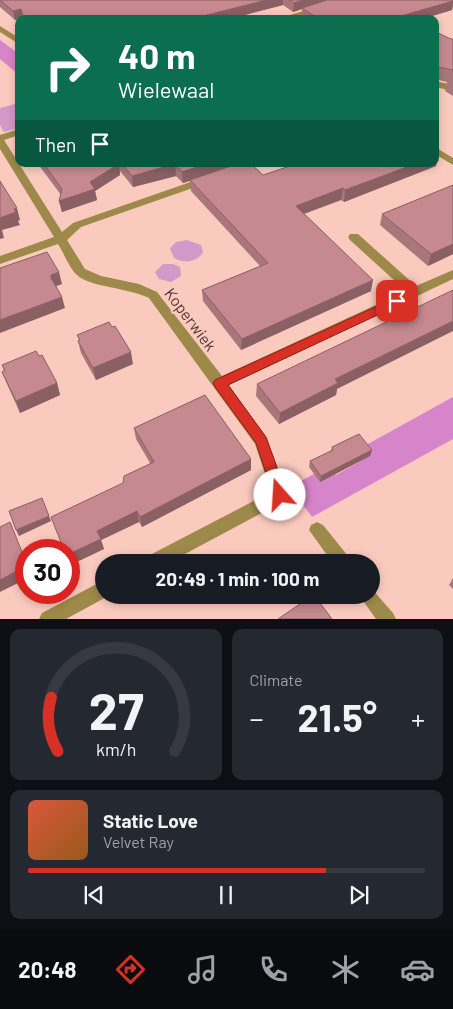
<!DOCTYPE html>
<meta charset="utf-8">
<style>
:root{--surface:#171b24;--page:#242831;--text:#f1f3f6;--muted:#9ea1a6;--line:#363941;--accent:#d93025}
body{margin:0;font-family:Barlow,sans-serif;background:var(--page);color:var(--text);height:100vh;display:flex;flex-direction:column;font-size:19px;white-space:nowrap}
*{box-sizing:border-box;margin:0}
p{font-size:16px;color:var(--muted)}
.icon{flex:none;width:28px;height:28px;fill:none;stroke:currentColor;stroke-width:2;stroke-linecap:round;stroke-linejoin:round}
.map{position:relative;height:619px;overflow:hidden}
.side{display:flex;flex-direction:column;gap:10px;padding:10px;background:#0d0f14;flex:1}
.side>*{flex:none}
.banner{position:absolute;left:15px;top:15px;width:424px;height:152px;border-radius:10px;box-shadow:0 2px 8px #0003;background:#0b6e4f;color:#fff;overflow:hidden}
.speed{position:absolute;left:15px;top:539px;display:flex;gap:10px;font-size:25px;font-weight:700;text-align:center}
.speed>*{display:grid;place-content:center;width:65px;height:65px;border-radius:50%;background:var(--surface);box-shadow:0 2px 8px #0003;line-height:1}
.speed .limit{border:8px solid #d22;background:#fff;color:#111}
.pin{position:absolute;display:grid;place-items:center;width:42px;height:42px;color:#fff;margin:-21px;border-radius:10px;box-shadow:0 2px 8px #0006}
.me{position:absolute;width:55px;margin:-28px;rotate:341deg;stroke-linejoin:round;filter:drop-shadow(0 0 4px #0008)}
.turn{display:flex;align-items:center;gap:18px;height:105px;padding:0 20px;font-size:22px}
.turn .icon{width:65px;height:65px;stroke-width:2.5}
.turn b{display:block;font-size:35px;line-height:42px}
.then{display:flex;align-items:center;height:48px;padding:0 20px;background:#0003;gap:10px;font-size:19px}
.big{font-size:38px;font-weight:700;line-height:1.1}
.side .card{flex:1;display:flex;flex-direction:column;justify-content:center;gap:8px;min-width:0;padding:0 18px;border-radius:10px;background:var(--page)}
.side .dial{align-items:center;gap:0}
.dial svg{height:130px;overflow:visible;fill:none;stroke:var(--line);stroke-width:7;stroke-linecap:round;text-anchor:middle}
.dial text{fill:var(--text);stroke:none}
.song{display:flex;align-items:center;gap:15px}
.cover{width:60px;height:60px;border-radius:8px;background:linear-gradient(135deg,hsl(10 70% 55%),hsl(30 70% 35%))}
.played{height:5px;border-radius:2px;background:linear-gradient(90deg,var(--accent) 75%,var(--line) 75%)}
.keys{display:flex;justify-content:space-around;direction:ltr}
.heat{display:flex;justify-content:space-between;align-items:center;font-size:28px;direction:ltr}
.side .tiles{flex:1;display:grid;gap:10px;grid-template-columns:1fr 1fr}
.card:last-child{grid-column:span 2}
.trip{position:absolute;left:95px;top:554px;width:285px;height:50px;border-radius:25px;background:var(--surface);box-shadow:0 2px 8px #0003;font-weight:700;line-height:50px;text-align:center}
.tabs{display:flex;height:80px;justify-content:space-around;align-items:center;background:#090b0e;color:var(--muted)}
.tabs .icon{width:35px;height:35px}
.tabs .selected{color:var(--accent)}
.tabs b{font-size:22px;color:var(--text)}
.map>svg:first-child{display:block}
</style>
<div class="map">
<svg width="453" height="619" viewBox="0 0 453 619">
<rect width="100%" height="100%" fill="#fbcabf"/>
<path fill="#d399c9" d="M19 103V128L4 132 0 125V108Z
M187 240 201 245 203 252C197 262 185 264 174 258L170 248 176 242Z
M163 264H173L180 267 181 276 171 282 159 279 155 272Z"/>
<path fill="#d685ca" d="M0 40 19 54V75L0 59Z
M453 397V439L312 517 290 487 323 469 336 475 361 461 357 450Z"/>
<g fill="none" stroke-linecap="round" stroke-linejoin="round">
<path fill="#9d8949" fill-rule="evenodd" d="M340 0H352L290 19H277Z
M0 26 19 38V44L0 32Z
M435 81 453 85V91L435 87Z
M19 129V135L4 140 62 232 73 223 202 178H210V182L81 227 67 240 85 269 101 276 139 284 157 292 222 376 406 291 350 240 348 237 350 234H358L416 286 453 270V279L229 385 266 437 288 495 286 500 170 562H146L148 556 271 492 255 444 149 298C130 288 89 287 77 275 69 268 64 253 58 244L0 264V256L54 237 0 149V135Z
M435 147 453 158V165L435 154Z
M317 522 323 525 348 556 350 562H332L309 530 311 525Z
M104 580V595H110L66 619H39L42 613Z
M371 588 393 613 396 619H376L359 595H371Z"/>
</g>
<path fill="#a9767b" d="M0 0H453V6L452 10 422 19H304L302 17V9L293 12 283 5 229 19 23 18 15 20 0 7Z
M435 37 451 39H453V96L445 91 447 82 435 79V80Z
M38 164H251L263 175 436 166 344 202 341 200 304 214 371 291 241 350 203 301 202 290 260 266 191 191 190 181 183 183 176 176 133 187 120 171V175L95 191 97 200 62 212 59 201 61 195Z
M453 185V254L428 266 380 225 382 214Z
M77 335 133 364 96 380 81 353 78 341 79 340Z
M2 365 57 383 60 395 20 413 7 384 2 372 4 371Z
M257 384 337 389 336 395 279 424 256 396Z
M134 428 251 470 142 527 139 522 101 540 104 549 70 565 69 562V550L123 483 150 463 136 439Z
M332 447 372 450 370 456 320 482 309 467 310 461 331 451Z
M453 578V589L449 585Z"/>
<path fill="#8a6064" d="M267 0H283V5L229 19H191Z
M304 0H334L302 8V9L293 12 294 3Z
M453 1 452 10 422 19H400L401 16Z
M21 9 23 18 15 20 13 11Z
M438 67 435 80 436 72Z
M439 155 436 166 344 202 345 190 415 164H435V156Z
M119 164 120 175 95 191 97 200 62 212 59 201Z
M175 164 176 176 133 187 132 176Z
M206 164H239L183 183 182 172Z
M343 188 341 200 295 217 296 206Z
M17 208 20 220 18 221 20 225 2 230 4 238 0 239V218Z
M453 244V254L428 266 431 254Z
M59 272 62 284 54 287 51 278V275Z
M373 280 371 291 241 350 242 339Z
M62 297 65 308 0 333V320Z
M453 321V331L337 389 336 395 279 424 280 413 335 379Z
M131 352 133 364 96 380 93 368Z
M57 383 60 395 20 413 16 401Z
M372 450 370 456 320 482 321 476Z
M251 459V470L142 527 140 517Z
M137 511 139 522 101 540 104 549 70 565 69 561V554L97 531Z
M49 516 51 521 19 536 16 530Z
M26 566V579L0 592V580Z"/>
<path fill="#c5898f" stroke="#8a6064" d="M0 0H267L191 19H24L21 9 13 11Z
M289 0H304L294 3Z
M327 0H453V1L401 16 406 19H319L302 8Z
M438 33 451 39H453V70L438 67 436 72 435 71V37Z
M435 152 439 155 435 156Z
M44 164H119L90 182 95 189 59 201 62 189Z
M122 164H206L182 172 175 164 132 176Z
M237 164H251L263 175 296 164H415L345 190 343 188 296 206 373 280 242 339 202 290 268 263 190 180Z
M0 181 17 208 14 209 16 212 0 218Z
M453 185V244L431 254 382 214Z
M47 252 59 272 51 275V278L62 297 0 320V268Z
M453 290V321L335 379 338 383 280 413 257 384Z
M109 322 112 327 115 326 131 352 93 368 78 341 80 340 77 335Z
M36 351 39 356 42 355 57 383 16 401 2 372 5 370 2 365Z
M205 395 251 459 140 517 137 511 97 531 101 539 69 554V550H64L51 517 123 483 124 476 154 462 134 428Z
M359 434 372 450 321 476 310 461 333 450 332 447Z
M42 498 49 516 16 530 9 511Z
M10 522 26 562V566L0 580V527Z
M313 595H314L332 619H278Z"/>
<path fill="#d93025" stroke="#8d1f18" d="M397 297 401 298V304L228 385 266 437 287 495 285 500 280 501 275 500 256 443 215 387 213 383 215 380Z"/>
<g text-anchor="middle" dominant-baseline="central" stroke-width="4.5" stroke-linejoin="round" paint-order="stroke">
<g font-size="16" fill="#4e3630" stroke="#fbcabf">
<text transform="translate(191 319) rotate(53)">Koperwiek</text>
</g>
</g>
</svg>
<div class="speed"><div class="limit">30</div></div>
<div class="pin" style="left:397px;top:301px;background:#d93025"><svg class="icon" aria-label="arrive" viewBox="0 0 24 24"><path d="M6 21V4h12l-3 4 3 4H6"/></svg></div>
<svg class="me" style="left:280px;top:495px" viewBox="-20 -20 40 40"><circle r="19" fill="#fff"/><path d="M0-13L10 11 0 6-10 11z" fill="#d93025"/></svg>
<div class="trip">20:49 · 1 min · 100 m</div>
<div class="banner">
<div class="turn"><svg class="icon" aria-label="right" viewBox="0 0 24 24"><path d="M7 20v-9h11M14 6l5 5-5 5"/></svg><div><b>40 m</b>Wielewaal</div></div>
<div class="then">Then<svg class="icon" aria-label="arrive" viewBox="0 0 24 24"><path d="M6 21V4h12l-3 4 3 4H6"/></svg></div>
</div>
</div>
<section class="side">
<div class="tiles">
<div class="card dial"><svg viewBox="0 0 100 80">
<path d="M14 69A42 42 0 1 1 86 69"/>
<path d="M14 69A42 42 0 0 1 10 36" stroke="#d93025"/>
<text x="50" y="56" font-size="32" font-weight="700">27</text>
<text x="50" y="72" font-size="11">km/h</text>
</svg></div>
<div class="card"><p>Climate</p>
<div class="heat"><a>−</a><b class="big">21.5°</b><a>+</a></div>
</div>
<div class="card">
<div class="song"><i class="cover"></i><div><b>Static Love</b><p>Velvet Ray</p></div></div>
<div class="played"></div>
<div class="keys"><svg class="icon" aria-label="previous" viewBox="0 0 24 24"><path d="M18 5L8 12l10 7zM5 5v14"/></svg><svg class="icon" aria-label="pause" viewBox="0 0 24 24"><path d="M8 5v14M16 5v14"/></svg><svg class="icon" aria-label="next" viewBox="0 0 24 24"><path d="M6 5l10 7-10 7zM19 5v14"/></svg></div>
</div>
</div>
</section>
<nav class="tabs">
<b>20:48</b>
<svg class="icon selected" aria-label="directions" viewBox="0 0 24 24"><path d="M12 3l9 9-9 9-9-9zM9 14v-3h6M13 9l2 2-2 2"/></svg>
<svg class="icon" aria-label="music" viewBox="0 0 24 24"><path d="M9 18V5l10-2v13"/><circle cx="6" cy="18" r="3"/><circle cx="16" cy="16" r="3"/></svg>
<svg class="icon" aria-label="phone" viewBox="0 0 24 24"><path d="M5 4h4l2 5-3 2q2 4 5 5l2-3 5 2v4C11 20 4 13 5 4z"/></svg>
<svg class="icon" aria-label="climate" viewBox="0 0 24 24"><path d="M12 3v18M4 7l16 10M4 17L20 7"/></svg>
<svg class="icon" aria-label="car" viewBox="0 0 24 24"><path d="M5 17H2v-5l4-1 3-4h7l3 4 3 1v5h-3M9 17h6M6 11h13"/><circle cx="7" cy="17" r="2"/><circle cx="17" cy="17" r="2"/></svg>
</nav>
